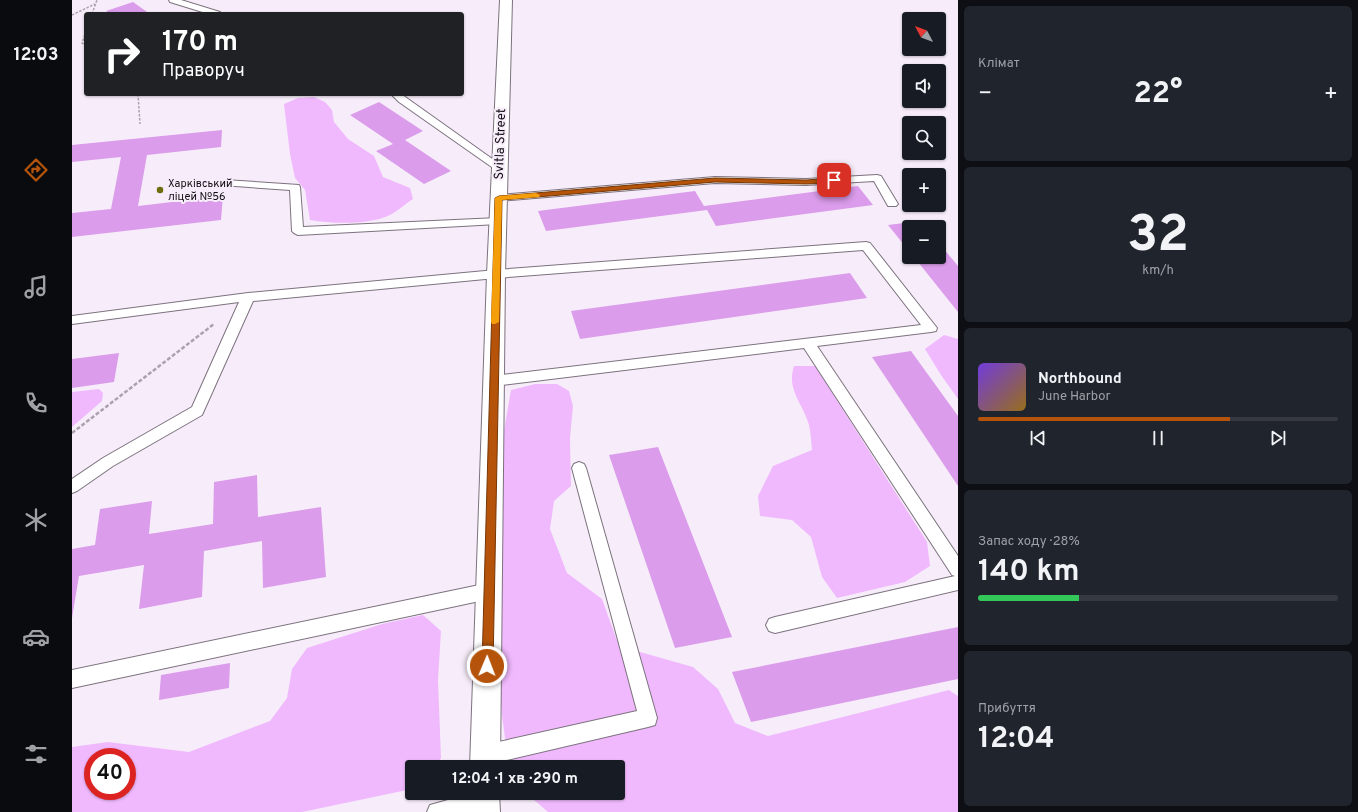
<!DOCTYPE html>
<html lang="uk">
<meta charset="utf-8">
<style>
:root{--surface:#171b24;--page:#20242c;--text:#f1f3f6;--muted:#9ea1a6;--line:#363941;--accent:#b45309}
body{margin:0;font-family:Overpass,sans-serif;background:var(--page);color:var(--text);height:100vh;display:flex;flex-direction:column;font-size:15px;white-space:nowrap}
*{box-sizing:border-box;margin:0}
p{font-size:13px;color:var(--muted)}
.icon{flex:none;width:22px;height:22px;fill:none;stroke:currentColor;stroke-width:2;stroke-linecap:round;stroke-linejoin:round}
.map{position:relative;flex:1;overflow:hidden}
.sheet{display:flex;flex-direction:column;gap:6px;padding:6px;background:#0d0f14;width:400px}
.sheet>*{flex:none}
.top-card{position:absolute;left:12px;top:12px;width:380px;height:84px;border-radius:4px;box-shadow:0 1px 3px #0004;background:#202124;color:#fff;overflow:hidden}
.needle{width:26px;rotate:311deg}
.buttons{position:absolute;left:830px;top:12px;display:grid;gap:8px}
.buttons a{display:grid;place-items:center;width:44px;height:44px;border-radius:4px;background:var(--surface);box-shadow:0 1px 3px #0004;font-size:20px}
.speed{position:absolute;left:12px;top:748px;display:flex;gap:8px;font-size:20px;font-weight:700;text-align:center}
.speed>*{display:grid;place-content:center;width:52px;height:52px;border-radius:50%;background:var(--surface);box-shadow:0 1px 3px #0004;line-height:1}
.speed .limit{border:6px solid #d22;background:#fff;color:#111}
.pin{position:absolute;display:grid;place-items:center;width:34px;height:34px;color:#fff;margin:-17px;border-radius:8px;box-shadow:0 2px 6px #0006}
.me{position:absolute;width:44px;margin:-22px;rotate:1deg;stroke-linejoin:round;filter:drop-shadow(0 0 3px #0008)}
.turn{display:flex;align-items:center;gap:14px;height:84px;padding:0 12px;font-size:18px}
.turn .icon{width:52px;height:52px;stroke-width:2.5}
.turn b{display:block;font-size:28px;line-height:34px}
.big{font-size:30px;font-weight:700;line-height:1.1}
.sheet .card{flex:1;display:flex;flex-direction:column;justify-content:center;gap:6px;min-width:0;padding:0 14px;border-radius:6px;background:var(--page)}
.sheet .dial{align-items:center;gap:0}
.dial b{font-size:52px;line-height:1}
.song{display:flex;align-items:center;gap:12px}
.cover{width:48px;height:48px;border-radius:6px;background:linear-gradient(135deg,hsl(260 70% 55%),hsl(40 70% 35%))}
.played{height:4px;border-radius:2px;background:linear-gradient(90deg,var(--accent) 70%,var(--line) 70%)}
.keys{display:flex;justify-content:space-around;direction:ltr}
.heat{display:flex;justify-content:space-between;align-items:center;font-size:22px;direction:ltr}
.charge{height:6px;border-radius:3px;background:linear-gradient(90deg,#34c759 28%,var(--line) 0)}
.trip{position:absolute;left:333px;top:760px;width:220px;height:40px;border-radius:4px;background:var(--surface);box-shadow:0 1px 3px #0004;font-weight:700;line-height:40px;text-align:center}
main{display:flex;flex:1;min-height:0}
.tab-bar{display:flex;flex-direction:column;width:72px;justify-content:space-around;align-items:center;background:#090b0e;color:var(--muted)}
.tab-bar .icon{width:28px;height:28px}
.tab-bar .active{color:var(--accent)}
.tab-bar b{font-size:18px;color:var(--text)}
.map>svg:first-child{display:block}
</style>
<main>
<nav class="tab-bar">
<b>12:03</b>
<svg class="icon active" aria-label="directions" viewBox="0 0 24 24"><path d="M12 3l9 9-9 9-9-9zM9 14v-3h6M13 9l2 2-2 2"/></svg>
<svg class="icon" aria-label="music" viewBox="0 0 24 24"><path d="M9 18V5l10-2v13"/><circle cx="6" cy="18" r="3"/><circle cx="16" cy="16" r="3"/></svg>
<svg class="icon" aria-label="phone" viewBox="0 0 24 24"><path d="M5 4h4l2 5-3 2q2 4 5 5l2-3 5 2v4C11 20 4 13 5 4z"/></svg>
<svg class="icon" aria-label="climate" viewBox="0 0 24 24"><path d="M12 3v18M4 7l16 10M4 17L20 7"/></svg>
<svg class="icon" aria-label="car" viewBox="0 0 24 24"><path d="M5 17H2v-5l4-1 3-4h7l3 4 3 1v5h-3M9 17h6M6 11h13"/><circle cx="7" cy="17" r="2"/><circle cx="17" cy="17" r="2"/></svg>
<svg class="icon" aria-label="filters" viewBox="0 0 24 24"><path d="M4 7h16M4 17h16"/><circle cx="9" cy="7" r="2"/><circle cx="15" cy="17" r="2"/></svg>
</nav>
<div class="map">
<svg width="886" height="812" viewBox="0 0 886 812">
<rect width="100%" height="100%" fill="#f7edfa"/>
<path fill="#f0b9fd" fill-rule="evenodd" d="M242 97 253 102 260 110 262 122 276 139 302 156 311 177 338 188 341 199C333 204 326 211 318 215 297 225 261 224 238 220L233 190 223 178 218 154 212 104 226 98Z
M872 335 886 339V399L869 375 853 349Z
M722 366H743L855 542 858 566 833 582 765 598 750 577 739 537 720 520 688 516 686 496 701 466 740 450C739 442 739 433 737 425 731 403 714 390 722 366Z
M463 384H485L497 391 501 406 498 438 499 486 482 501 478 529 495 573 530 599 547 646 621 667 646 689 663 723 696 736 877 690 886 696V812H476L454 793H546V767H437L430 716 425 654 429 448 439 390Z
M27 389 31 393 30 401 0 427V392Z
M351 615 369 631 366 680 369 758 363 767H340V789L230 812H0V747L36 742 117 752 198 721 215 698 220 669 235 648 310 624ZM21 757H55V791H21Z"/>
<path fill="#db9ceb" d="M61 2 78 14H38L34 11Z
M307 102 351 131 333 140 379 171 352 184 304 151 321 144 278 115Z
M150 130 149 147 75 155 66 206 151 196 149 220 0 237V213L39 209 49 157 0 162V145Z
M861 173 862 175H840L839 174Z
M867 182 874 193H867Z
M786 186 801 205 644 226 635 210 474 231 466 211 623 191 632 206Z
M848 221 853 227H837V251L816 225Z
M867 243 886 266V312L842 257H867Z
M778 273 795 298 508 339 499 311Z
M839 351 886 416V486L800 357Z
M47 353 42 382 0 388V359Z
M586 447 660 637 603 648 537 455Z
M185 475 186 517 249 507 254 577 191 588 190 541 132 551 130 597 67 609 72 565 7 576 0 618V549L23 545 28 509 80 501 77 534 141 524 142 482Z
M886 627V679L679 722 660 672Z
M158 663 157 688 87 700 89 675Z"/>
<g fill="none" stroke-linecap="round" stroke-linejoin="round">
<g stroke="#7c727e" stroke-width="2">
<path id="service" d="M97 0H109L148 12 149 14H137L98 2Z
M319 94H329L433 168 432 170H424L327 102Z
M805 175 809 176 826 204 824 206H816L802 181 734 185 643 183 427 201 422 198 427 195 643 177 734 179Z
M153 180 227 185 228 187 231 227 426 218 430 219 432 221 430 223 426 224 226 235 222 233 220 231 218 190 149 185 148 183Z
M794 242 798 243 865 328 864 331 859 332 745 346 886 556V590L703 633 697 631 694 625 697 619 703 617 883 576 880 575 732 348 421 386 416 385 414 381 416 377 421 376 849 325 791 250 424 278 181 301 130 415 41 466 5 491 0 493V479L31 458 120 407 167 302 0 324V316L176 293 424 270Z
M507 462 512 464 514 468 585 718 583 725 576 727 413 765 406 762 403 755 406 748 413 745 565 711 500 468 502 464Z
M417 583 423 586 425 591 423 596 417 599 0 688V670Z
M401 793H419L422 800 419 807 404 812H355L358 805Z"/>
</g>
<g stroke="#7c727e" stroke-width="2">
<path id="tertiary" d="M428 0H440L433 274 428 767H398L415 274Z
M397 793H427L428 812H396Z"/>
</g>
<path stroke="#aaa2ac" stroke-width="1.5" stroke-dasharray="2.5 1.5" stroke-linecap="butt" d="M20 14 25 0
M0 15 23 4
M14 31 10 43 14 45
M66 94 68 124"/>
<path stroke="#aaa2ac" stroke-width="2.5" stroke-dasharray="4 2" stroke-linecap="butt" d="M0 433 142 324"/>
<use href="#service" fill="#fff" fill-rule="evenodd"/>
<use href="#tertiary" fill="#fff" fill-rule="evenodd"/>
</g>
<path fill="#b45309" stroke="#753606" d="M643 178 734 180 762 178 766 180 762 183 734 184 643 182 430 200 421 666 419 670 415 671 411 670 410 666 423 198 427 196Z"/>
<path fill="#f59e0b" d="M464 193 468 195 467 197 430 200 427 322 423 324H420L419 322 423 198 427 196Z"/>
<circle fill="#6c6c0c" stroke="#f7edfa" stroke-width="1.5" cx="88" cy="190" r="4"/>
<g text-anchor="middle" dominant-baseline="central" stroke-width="4" stroke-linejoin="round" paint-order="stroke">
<g font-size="11" fill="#110d12" stroke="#f7edfa" text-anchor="start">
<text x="96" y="184">Харківський<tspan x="96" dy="13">ліцей №56</tspan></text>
</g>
<g font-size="13" fill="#110d12" stroke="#f7edfa">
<text transform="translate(429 144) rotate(-88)">Svitla Street</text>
</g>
</g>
</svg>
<div class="buttons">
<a><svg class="needle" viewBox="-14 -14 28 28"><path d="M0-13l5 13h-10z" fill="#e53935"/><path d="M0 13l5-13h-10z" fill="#9ea1a6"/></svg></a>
<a><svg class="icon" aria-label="sound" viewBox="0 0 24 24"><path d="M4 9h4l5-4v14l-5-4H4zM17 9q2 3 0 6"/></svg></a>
<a><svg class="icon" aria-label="search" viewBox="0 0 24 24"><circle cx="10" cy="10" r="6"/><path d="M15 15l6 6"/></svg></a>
<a>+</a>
<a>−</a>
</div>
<div class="speed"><div class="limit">40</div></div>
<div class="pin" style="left:762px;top:180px;background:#d93025"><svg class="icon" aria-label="arrive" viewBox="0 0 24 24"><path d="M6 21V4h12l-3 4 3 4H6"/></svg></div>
<svg class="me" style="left:415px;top:666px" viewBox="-20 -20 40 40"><circle r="17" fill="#b45309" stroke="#fff" stroke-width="3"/><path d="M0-11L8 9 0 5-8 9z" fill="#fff"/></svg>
<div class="trip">12:04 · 1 хв · 290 m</div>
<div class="top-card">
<div class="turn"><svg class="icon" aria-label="right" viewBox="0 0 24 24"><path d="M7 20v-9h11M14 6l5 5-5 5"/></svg><div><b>170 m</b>Праворуч</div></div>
</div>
</div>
<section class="sheet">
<div class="card"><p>Клімат</p>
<div class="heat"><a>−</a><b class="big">22°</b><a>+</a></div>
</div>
<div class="card dial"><b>32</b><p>km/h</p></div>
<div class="card">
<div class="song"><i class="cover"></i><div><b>Northbound</b><p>June Harbor</p></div></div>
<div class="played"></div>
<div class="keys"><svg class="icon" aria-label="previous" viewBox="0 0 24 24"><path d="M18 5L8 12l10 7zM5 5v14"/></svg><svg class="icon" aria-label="pause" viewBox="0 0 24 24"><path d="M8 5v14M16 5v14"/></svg><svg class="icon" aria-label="next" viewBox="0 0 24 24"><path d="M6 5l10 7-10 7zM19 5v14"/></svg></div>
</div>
<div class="card"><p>Запас ходу · 28%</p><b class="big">140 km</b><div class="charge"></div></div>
<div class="card"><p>Прибуття</p><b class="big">12:04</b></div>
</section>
</main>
